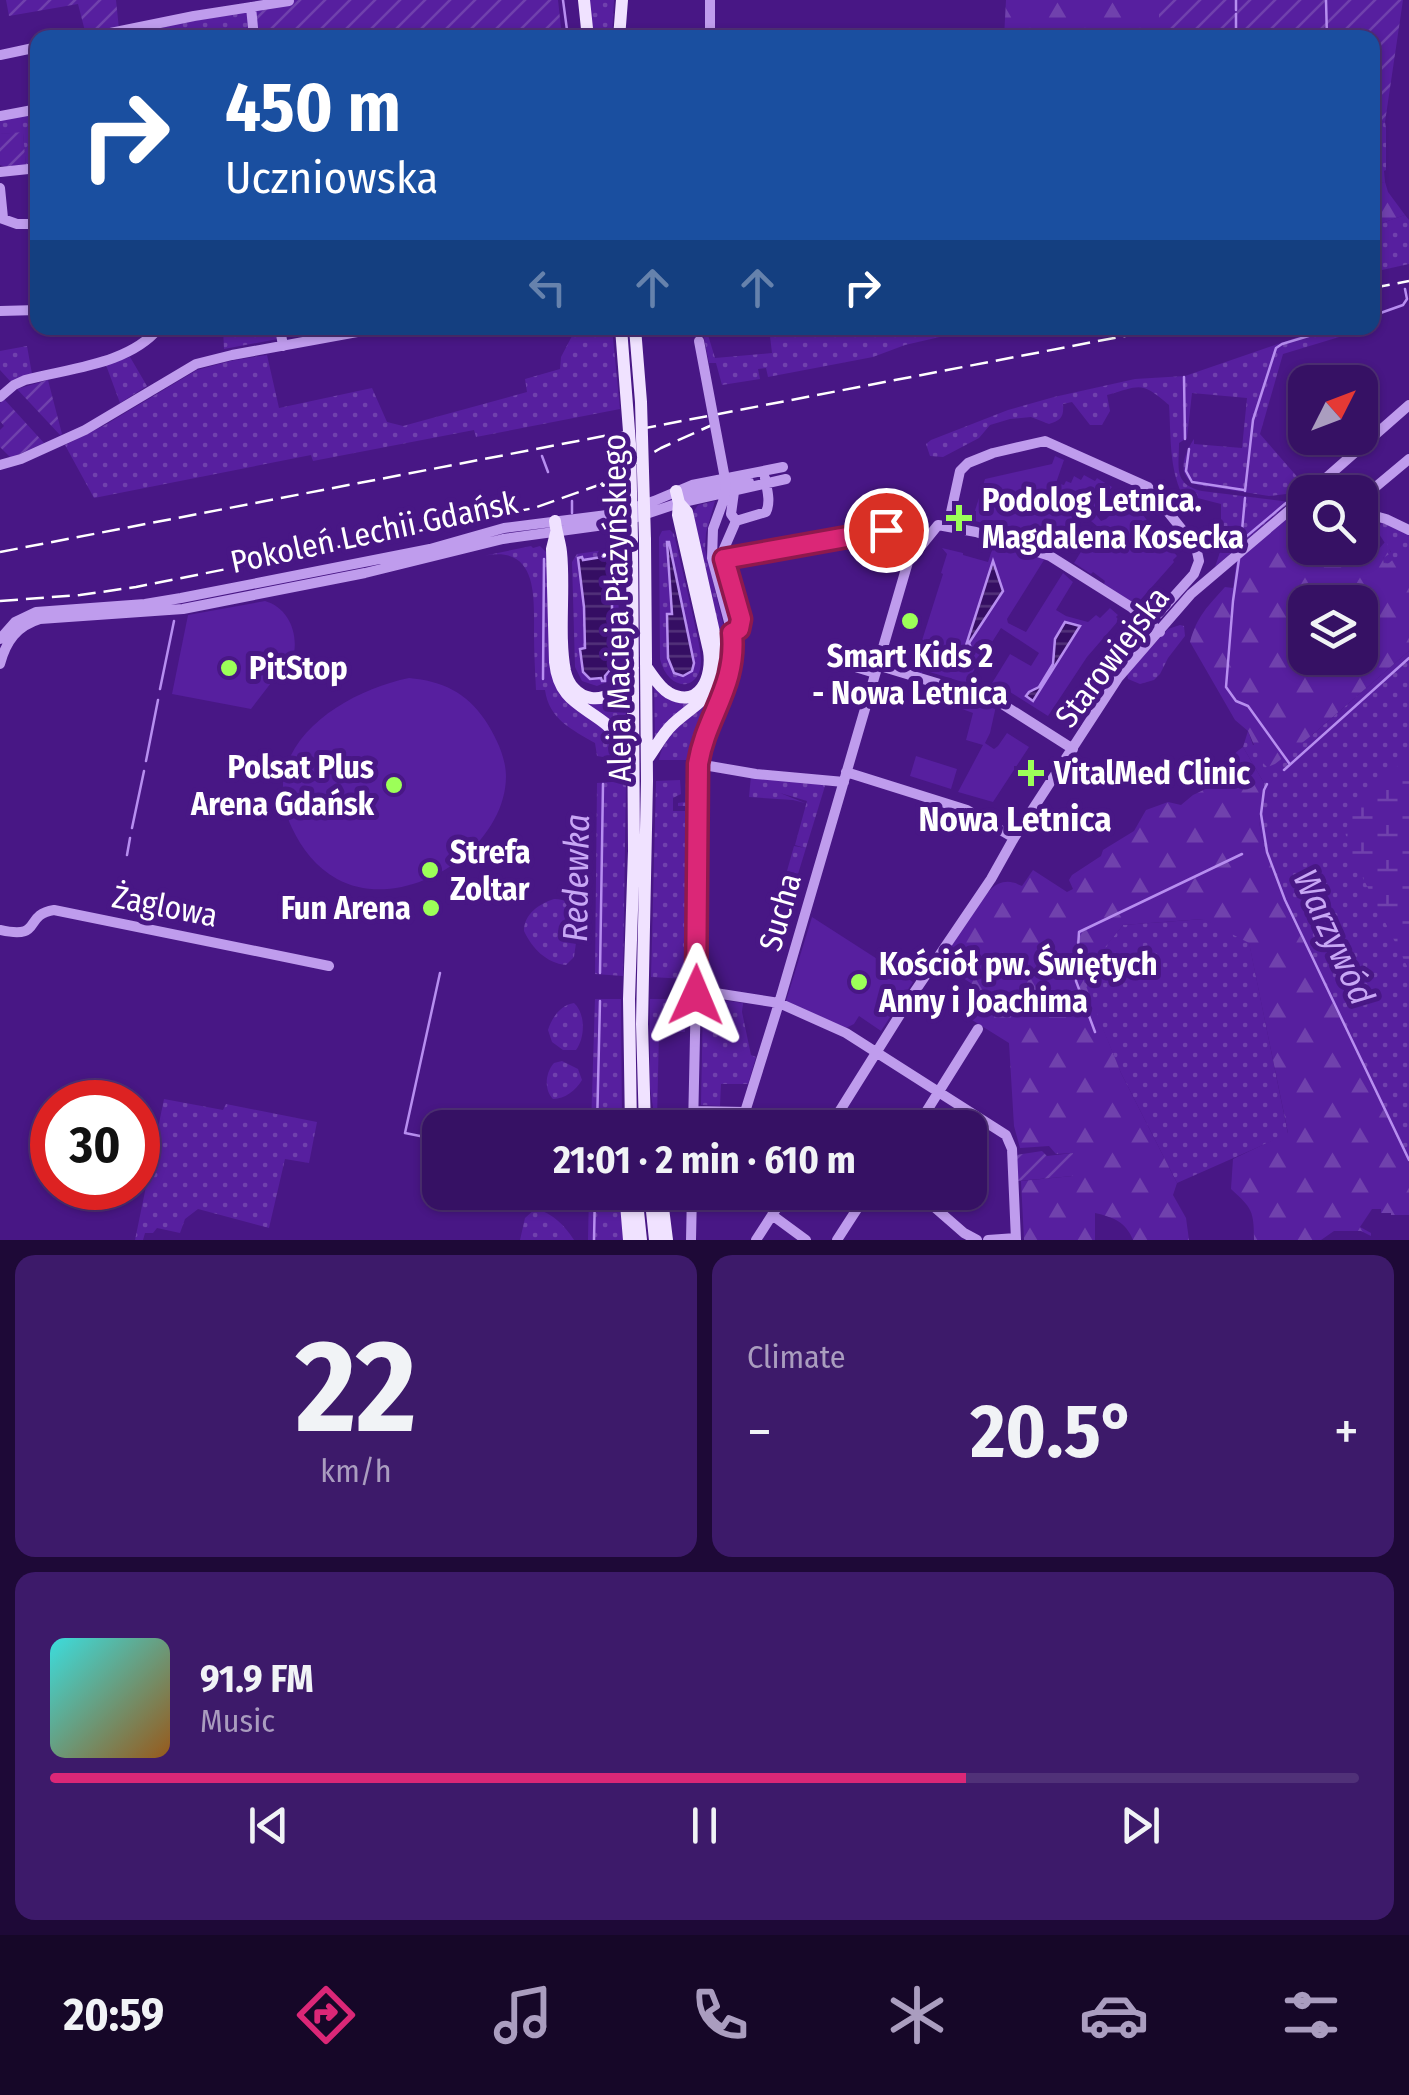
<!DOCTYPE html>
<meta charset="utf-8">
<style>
:root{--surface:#361164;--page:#3d1a6a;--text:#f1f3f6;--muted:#aa9dbf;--line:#503178;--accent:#db2777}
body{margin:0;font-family:"Fira Sans Condensed",sans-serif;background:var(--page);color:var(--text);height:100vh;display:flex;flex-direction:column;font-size:38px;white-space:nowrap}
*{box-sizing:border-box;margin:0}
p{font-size:32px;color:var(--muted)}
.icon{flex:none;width:55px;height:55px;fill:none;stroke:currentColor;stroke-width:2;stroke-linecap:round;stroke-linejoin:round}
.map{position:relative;height:1240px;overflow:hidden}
.details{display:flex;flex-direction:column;gap:15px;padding:15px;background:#1e0937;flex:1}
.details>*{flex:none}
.hud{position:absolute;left:30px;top:30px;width:1350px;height:305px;border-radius:20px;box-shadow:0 2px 8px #0004,0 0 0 2px var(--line);background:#1a4fa0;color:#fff;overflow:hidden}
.needle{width:65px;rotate:48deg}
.fabs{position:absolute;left:1288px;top:365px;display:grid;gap:20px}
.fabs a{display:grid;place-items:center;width:90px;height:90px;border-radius:20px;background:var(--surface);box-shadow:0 2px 8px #0004,0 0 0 2px var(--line);font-size:50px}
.speed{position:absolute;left:30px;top:1080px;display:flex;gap:20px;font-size:50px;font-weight:700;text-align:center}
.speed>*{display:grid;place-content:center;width:130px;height:130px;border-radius:50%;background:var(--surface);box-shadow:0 2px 8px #0004,0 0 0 2px var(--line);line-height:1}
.speed .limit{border:15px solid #d22;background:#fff;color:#111}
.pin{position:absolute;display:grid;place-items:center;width:85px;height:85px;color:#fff;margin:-42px;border:5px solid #fff;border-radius:50%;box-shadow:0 2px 10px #0007}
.me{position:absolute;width:110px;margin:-55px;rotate:1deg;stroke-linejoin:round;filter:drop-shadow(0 0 8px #0008)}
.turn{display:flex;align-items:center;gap:35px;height:210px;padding:0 30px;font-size:45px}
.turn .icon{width:130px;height:130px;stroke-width:2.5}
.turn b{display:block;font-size:70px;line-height:85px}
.lanes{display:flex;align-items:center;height:95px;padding:0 30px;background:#0003;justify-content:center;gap:50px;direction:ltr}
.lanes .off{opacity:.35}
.big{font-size:75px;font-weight:700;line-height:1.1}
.details .card{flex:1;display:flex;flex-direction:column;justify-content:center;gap:15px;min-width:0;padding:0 35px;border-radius:20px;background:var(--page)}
.details .dial{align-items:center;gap:0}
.dial b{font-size:130px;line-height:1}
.song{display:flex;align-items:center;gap:30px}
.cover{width:120px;height:120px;border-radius:15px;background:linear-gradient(135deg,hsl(180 70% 55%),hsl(30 70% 35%))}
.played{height:10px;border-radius:5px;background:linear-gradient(90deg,var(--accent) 70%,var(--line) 70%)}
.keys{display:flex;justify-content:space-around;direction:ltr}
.heat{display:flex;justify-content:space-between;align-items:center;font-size:55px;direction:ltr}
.details .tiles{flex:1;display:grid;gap:15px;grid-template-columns:1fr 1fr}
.card:last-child{grid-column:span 2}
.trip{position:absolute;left:422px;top:1110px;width:565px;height:100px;border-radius:20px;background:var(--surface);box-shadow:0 2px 8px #0004,0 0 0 2px var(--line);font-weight:700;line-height:100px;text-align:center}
.dock{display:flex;height:160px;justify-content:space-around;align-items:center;background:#160728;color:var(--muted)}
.dock .icon{width:70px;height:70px}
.dock .active{color:var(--accent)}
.dock b{font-size:45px;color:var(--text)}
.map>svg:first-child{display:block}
</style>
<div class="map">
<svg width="1409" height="1240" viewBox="0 0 1409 1240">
<defs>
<pattern id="grass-dots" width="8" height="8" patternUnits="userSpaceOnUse" patternTransform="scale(2.5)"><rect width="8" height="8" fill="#571f9f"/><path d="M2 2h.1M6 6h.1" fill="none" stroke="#7041ad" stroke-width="1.8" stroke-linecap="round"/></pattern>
<pattern id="forest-firs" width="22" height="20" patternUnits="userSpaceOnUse" patternTransform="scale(2.5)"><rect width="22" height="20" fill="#571f9f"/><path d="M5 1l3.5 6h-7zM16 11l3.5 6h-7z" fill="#7041ad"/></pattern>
<pattern id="wetland-marsh" width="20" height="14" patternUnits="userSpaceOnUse" patternTransform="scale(2.5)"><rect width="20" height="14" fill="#571f9f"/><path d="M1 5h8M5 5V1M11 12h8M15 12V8" fill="none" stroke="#7041ad"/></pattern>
<pattern id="garden-furrows" width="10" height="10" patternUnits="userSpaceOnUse" patternTransform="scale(2.5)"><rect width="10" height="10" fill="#571f9f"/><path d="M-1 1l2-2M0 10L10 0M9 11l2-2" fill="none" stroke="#7041ad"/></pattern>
<pattern id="water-rules" width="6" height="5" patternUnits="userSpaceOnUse" patternTransform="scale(2.5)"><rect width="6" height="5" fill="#350e63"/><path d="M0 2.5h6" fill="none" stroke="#53327a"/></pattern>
</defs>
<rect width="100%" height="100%" fill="#481785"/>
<path fill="url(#grass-dots)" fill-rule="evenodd" d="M588 0H614L612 37H592Z
M247 12 252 37H147L146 29Z
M37 111V166L26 167 23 133 0 134V118Z
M1373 120 1385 122 1386 128V170L1384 171 1385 182 1373 183Z
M1405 215 1409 220V264L1373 272 1372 219 1379 224Z
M223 328H276L278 339 224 349Z
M559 328H612L620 409 476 437 474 430 313 461 311 455 94 498 65 445 105 425 197 370 230 361 267 355 279 408 372 388 387 422 403 426 527 392 525 379 560 369 561 357 572 336Z
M702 328H711L708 335 715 358 772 353 770 336 756 337V332L812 328H979L905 345 873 357 768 377 766 368 758 369 760 379 722 385 716 363H709Z
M1324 328H1369L1283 354 1260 434 1300 480 1308 473 1313 479 1312 486 1298 497 1286 494 1269 496 1198 485C1175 477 1184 454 1194 439V444L1242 448 1247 398 1192 393 1187 438 1179 443C1179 468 1173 484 1202 491L1290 502 1215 567 1221 549V504L1182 494C1169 467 1171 435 1169 405 1141 381 1142 385 1107 395L1110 411 1102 425H1090L1072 402 1063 404C1064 417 1061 420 1049 424L1031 417 1010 419 990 425 979 438 943 457 930 456 926 444 931 440 1008 410 1054 397 1135 379 1185 376Z
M27 346 32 374 10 381 0 370V351Z
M130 357 147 386 120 403 106 365Z
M715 501 706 533 705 548 725 632 727 653 724 677 692 514 698 505Z
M926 516 929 517 899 557 901 562 890 564 884 532 886 528Z
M1382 522 1409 535V561L1384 564 1383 558 1391 552 1377 531Z
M670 530 674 534C680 560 686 586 692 612 695 627 700 644 701 659 702 691 669 694 660 659L659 537 662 531ZM668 541 669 543 694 659 668 615 672 614 671 573 666 543Z
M531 546 533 548 540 546 547 553C548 572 548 658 555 669 570 692 624 734 622 760L597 756 595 743C571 729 549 719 545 690H536C535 671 534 652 534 633 534 596 538 544 483 556Z
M611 549 618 556 619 646 616 671 611 680 597 686 582 681 575 667 572 562 577 554ZM580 564 601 678 592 680 581 648H585L584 607 578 571Z
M1180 625 1184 626 1185 636 1168 658 1160 674 1154 680 1140 684 1128 679 1127 674 1168 629Z
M1409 651V1163L1284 901 1265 850 1261 833 1259 821 1264 783 1243 747 1248 731 1253 745 1312 735Z
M560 660 582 700 626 683V743L567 689Z
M716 671 655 744 654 682 684 700Z
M719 690 690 760H659C665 726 700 716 719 690Z
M751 776 824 784 825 786 798 874 787 871 794 846 805 848 795 845 807 801 780 793 805 803 793 800 749 797Z
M680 780 681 794 673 798V811H685V806H678V803L685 802 686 780V979L651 977 656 781Z
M626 781 623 976 595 974 597 783Z
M554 899C584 898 577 936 574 957L566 965C546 963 532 948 524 931 524 914 539 904 554 899Z
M1204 919 1249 942 1288 1134 1177 1183 1121 1073 1081 976 1123 925Z
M706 998 743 1003 742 1012 751 1055 756 1057 748 1084H721L720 1106 701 1105 703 1001Z
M595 999H621L622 1127H591Z
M650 999H685V1032H659L657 1119 683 1120V1127H656L650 1088Z
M574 1003C586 1014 585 1038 576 1050H563L552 1042 548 1030C552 1017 561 1005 574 1003Z
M562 1061 578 1069 582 1080C576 1090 565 1099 553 1099 544 1090 545 1073 554 1063Z
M164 1099 223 1110 226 1104 317 1122 309 1163 285 1159 269 1228 198 1209 185 1219 180 1233 157 1228 153 1233H145L143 1240H135Z
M589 1193H620L623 1240H588Z
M535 1209C552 1212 565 1226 574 1240H520L525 1218Z"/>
<path fill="url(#forest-firs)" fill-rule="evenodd" d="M1006 0H1159V37L1004 38Z
M1385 182 1388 192 1405 215 1379 224 1373 219V183Z
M1305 507V548H1352L1368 561 1386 541 1391 553 1383 558 1384 564 1389 563 1396 557 1409 561V651L1312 735 1275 764 1267 767 1261 761 1248 731 1235 720 1190 642C1197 616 1208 606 1225 587L1233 588 1237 559 1299 508ZM1305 602H1360V658H1305Z
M1243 747 1264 783 1259 821 1261 833 1265 850 1284 901 1409 1163V1215H1391V1213H1381V1209H1372L1360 1227 1371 1233V1236L1361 1231H1334L1321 1240H1254C1254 1211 1252 1208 1231 1189L1233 1159 1288 1133 1249 943 1203 919 1123 925 1082 976 1121 1073 1177 1183 1173 1195 1186 1218 1189 1240H1133C1126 1222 1113 1217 1095 1213V1240H1024L1021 1181 1073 1176V1153L1056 1154 1049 1146 1020 1148 1014 1126 1009 1043 964 1015 980 989 940 963C951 946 982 891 998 884 1007 880 1014 882 1022 886L1033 870 1067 892 1073 889 1069 880 1072 875 1101 856 1103 850 1134 831 1146 810 1168 802 1181 805 1193 795 1212 786C1217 771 1231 755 1243 747Z"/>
<path fill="url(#wetland-marsh)" d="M1409 756V970L1349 850 1345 831 1358 801Z"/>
<path fill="#571f9f" d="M1055 456 1064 460 1056 483 1064 485 1066 481 1071 483 1074 476 1081 480 1084 475 1095 481 1097 478 1112 487 1093 511 1101 521 1106 519 1129 496 1132 497 1131 508 1135 510 1138 508 1157 534 1175 547 1172 550 1177 556 1173 560 1174 562 1136 605 1104 584 1105 581 1093 572 1091 574 1074 563 1097 526 1085 516 1078 524 1069 544 1063 551 1041 544 1042 541 1039 540 972 520 985 479 1052 464Z
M995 541 1037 554 1044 560 1007 619 1008 623 1026 632 1063 573 1073 582 1056 610 1066 616 1088 622 1096 615 1100 618 1110 608 1118 615 1116 617 1119 620 1087 657 1048 716 1010 692 1006 695 1001 692 999 695 989 688 1010 654 1031 666 1039 653 1001 628 966 683 923 670 921 675 912 672 943 574 941 573 947 554 942 548 963 553V555L988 562Z
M265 601C287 607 298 631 294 653L251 709 172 694 188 615Z
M409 678C442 681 466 692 485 720 496 737 506 757 506 777 505 851 403 915 337 879 316 867 302 849 292 828 254 748 341 692 409 678Z
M954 694 996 706 990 733 985 743 994 749 998 746 1007 733 1029 747 993 802 958 792 983 745 966 740 973 713 951 705Z
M916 756 957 769 951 789 910 776Z
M812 917 913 982 881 1031 859 1016 854 1024 846 1028 786 1001Z"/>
<path fill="url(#garden-furrows)" d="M6 0H116L119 29 86 35 78 4 9 16Z
M289 0H558L562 37H256L254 11Z
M1159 0H1403L1385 122 1373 120 1372 38 1159 37Z
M23 132 26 167 8 168 0 165V134Z
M48 380 62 434 60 435 17 389Z
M4 399 44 443 11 458 0 447V430L4 426 0 421V403Z
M1042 1151 1047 1156 1073 1153V1176L1017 1181 1016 1155Z"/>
<path fill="url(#water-rules)" stroke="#b78ef0" stroke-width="2.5" d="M667 542H669L694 663 692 671 683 676 674 673 668 658 667 614H672Z
M608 556 612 560V661L610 670 605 676V681H602L601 678 590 679 583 672 580 649 585 648 584 607 578 558 582 557 583 560Z
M993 561 1003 591 969 643 973 653 967 661H961Z
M1065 622 1080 626 1033 701 1026 696 1029 692 1039 687 1053 664 1055 639Z"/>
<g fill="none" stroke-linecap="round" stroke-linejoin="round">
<path stroke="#b78ef0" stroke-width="2.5" d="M563 0 567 30
M1236 0V10
M1326 0 1327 38
M1236 14V38
M1372 316 1403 305 1407 299 1405 289
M1184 377 1185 439
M1189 449 1186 471 1192 482 1244 490
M542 456 548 472
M1245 491 1253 420 1276 348 1282 344 1335 328
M572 501V513
M1241 541 1286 503
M1241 541 1245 498
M1239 559 1233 601 1226 687 1236 701 1248 706 1289 763
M543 679 544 559
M160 689 174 621
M146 761 158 700
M1284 770 1409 658
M1267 784 1264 790 1261 814 1267 852 1285 900 1409 1160
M132 828 144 771
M127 855 130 838
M600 973 603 784
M1095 1032 1076 981 1079 932 1242 854
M597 1128 600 1001
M440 1140 405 1133 440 973
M594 1240 595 1192"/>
<path stroke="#bf9ced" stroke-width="10" d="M251 7 254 38
M86 38 194 16 289 1
M710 38V0
M0 55 38 47
M0 116 38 109
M0 172 38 168
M0 188 3 218
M0 218 17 224H38
M0 311 38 310
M280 328 283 346
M0 397 14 385 25 380C69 368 128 365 159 328
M0 465 21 459 85 430 196 364 232 355 379 328
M734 492 731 514 736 521
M1310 492 1409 405
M684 499 694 493 749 482
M1360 500 1409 459
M1360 512 1386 519 1409 530
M948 526 960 471 968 463 993 453 1045 441 1148 487 1196 547 1199 561 1194 574 1150 623
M724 559 886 530
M732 633 739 629 741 619 723 551 736 521 766 512C771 502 767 489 765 478
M0 639 15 622 36 612 145 604 181 598 430 549 504 528 615 514 654 501 692 485 783 467
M0 664C6 641 17 626 40 619L183 609 365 573 503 539 619 523 679 503 786 479
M877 665 999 702 1073 749
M852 666 875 673
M698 764 756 774 844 782
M846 772 967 810 1014 838
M0 930C44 940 22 915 54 910L329 966
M696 990 779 1003 846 1033 1006 1135 1012 1149 1016 1240
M693 1111 745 1112 775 1128
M745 1112 779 1003 908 562 938 525 976 532 1050 556 1131 607 1160 632
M693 1128 698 898 697 774 703 742 724 692 732 661V633L712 558 713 529 724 499
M829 1128 911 997 991 879 1014 838 1118 678 1191 594 1305 497
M916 1128 978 1029
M917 1192 964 1233 977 1240
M772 1215 806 1240
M691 1240 692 1192
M756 1240 787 1192
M837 1240 868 1192
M988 1240 1016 1238"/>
<path stroke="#f0e2ff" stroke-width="12" d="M584 0 588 38
M619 38 622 0
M555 521C556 532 560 542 561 552 565 589 558 635 565 671 568 684 577 696 591 698 612 701 622 682 633 668
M556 533 552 549 555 662C559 700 581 704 606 724 617 733 624 746 632 758
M647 668C653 676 659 687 669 693 700 710 713 676 709 651L678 515 679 503
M648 758C656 747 663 733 673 724 698 701 717 698 720 659L687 512 679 503 676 491
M631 1128 629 999 634 851 632 540
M645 1128 642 1024 647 781 645 540
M625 1192 629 1240
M636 1192 641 1240
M650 1192 655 1240
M661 1192 667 1240"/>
<path stroke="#fff" stroke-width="2.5" stroke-dasharray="18 8" stroke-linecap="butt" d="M1372 288 1409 281
M0 552 1166 328
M0 601 80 595 136 587 534 508 596 486 661 448 712 425"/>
<path stroke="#bf9ced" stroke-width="10" d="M699 341 726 484 724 499"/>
<path stroke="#f0e2ff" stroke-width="12" d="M621 328 630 444 632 540
M635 328 641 402 645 540"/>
</g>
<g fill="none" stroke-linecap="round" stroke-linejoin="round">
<g stroke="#8e194d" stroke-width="25">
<path id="route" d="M696 995 698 764C706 715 737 687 732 633L739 629 741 619 724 559 886 530"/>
</g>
<use href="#route" stroke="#db2777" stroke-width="18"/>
</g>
<g fill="#9cff58" stroke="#481785" stroke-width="4">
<path d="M954 503h10v10h10v10h-10v10h-10v-10h-10v-10h10z"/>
<circle cx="910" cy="621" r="10"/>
<circle cx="229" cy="668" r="10"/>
<path d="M1026 758h10v10h10v10h-10v10h-10v-10h-10v-10h10z"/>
<circle cx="394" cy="785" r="10"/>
<circle cx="430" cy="870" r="10"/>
<circle cx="431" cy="908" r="10"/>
<circle cx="859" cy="982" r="10"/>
</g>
<g text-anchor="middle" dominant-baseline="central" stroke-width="10" stroke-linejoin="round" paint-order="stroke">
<g font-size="32" font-weight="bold" fill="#fff" stroke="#481785" text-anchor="start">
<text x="982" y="500">Podolog Letnica.<tspan x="982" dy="37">Magdalena Kosecka</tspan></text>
<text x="910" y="656" text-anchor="middle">Smart Kids 2<tspan x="910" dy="37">- Nowa Letnica</tspan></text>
<text x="249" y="668">PitStop</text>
<text x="374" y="767" text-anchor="end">Polsat Plus<tspan x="374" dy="37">Arena Gdańsk</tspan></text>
<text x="1054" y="773">VitalMed Clinic</text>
<text x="450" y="852">Strefa<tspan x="450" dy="37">Zoltar</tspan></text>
<text x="411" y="908" text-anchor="end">Fun Arena</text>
<text x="879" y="964">Kościół pw. Świętych<tspan x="879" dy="37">Anny i Joachima</tspan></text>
</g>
<g font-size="32" fill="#fff" stroke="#481785">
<text transform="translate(374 532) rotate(-12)">Pokoleń Lechii Gdańsk</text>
<text transform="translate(617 608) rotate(-91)">Aleja Macieja Płażyńskiego</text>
<text transform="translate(1112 657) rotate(-53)">Starowiejska</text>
<text transform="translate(165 906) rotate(11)">Żaglowa</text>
<text transform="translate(780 912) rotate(-74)">Sucha</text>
</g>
<g font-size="35" font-weight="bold" fill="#fff" stroke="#481785">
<text x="1015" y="819">Nowa Letnica</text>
</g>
<g font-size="35" font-style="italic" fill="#c8a7f5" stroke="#481785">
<text transform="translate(576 878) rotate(-89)">Redewka</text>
<text transform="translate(1334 937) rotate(65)">Warzywód</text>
</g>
</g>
</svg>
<div class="fabs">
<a><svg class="needle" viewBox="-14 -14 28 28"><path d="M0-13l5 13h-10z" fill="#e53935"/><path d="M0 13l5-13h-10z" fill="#aa9dbf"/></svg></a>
<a><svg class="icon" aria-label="search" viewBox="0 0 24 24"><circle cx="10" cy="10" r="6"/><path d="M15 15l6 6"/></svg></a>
<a><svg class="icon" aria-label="layers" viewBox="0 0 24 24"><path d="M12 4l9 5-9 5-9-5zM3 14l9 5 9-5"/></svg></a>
</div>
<div class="speed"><div class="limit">30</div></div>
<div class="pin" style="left:886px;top:530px;background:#d93025"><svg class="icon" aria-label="arrive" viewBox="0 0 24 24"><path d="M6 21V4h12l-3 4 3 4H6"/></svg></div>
<svg class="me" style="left:696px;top:995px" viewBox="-20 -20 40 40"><path d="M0-17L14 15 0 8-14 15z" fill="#db2777" stroke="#fff" stroke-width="4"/></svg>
<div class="trip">21:01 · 2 min · 610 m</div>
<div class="hud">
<div class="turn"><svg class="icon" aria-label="right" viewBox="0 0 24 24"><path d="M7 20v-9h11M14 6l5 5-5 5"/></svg><div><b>450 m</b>Uczniowska</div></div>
<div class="lanes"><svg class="icon off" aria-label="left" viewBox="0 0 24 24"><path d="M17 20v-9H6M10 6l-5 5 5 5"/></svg><svg class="icon off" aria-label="ahead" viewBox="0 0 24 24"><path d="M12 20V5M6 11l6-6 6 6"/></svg><svg class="icon off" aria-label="ahead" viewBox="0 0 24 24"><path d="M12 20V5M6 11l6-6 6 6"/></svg><svg class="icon" aria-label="right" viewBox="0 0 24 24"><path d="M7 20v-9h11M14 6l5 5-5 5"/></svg></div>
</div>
</div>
<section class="details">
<div class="tiles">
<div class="card dial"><b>22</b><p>km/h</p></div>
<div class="card"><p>Climate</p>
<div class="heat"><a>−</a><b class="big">20.5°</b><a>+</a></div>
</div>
<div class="card">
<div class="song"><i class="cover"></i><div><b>91.9 FM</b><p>Music</p></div></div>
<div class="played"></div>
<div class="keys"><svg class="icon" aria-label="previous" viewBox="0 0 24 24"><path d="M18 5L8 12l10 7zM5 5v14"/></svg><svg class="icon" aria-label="pause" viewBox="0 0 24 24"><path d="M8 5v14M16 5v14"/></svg><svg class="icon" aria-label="next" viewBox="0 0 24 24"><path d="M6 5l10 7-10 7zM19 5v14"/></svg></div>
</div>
</div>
</section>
<nav class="dock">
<b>20:59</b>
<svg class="icon active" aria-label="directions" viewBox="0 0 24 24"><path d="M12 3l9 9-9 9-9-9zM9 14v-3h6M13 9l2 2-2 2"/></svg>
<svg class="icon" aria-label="music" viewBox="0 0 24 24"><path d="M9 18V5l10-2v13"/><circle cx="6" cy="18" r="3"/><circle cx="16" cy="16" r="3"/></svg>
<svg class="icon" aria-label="phone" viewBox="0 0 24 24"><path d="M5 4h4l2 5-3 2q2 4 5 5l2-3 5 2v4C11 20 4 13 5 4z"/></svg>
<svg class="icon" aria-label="climate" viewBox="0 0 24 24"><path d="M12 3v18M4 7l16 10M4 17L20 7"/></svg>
<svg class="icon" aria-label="car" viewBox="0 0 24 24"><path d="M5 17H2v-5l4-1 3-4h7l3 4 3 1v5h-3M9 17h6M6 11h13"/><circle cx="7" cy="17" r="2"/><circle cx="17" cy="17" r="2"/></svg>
<svg class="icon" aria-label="filters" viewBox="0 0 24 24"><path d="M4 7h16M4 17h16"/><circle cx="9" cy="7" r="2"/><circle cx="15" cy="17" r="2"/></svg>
</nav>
